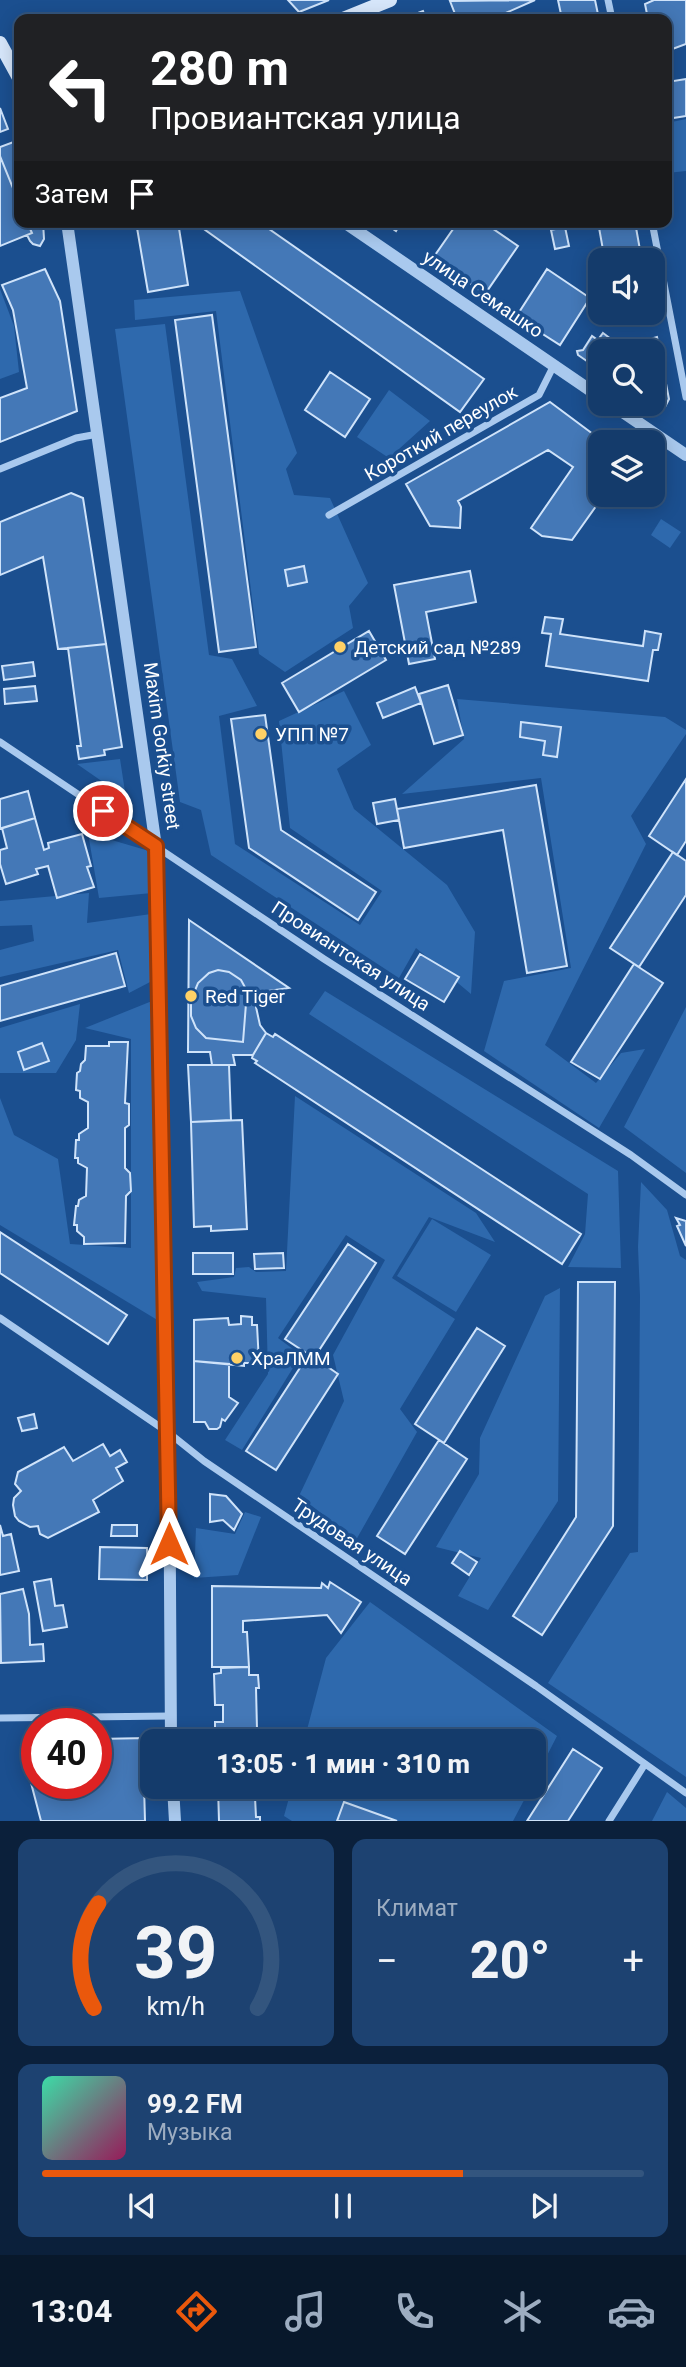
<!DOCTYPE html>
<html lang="ru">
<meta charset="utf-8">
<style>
:root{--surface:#143b6b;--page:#1d4271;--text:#f1f3f6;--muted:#9dadc1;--line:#33557e;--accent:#ea580c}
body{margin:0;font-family:Roboto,sans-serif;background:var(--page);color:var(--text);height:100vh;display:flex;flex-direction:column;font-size:26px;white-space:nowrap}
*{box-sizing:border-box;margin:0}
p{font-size:23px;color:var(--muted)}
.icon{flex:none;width:38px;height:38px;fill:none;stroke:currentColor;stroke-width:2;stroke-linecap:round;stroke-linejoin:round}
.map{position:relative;height:1821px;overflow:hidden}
.drawer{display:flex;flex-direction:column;gap:18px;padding:18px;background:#0b203b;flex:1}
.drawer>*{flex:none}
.guide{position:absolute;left:14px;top:14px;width:658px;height:214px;border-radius:14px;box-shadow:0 4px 18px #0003,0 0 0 2px var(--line);background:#202124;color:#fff;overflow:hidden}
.controls{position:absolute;left:588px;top:248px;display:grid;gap:14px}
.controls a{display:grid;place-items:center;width:77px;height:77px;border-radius:14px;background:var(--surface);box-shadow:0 4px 18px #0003,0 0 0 2px var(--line);font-size:35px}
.speed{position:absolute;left:21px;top:1708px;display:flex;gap:14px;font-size:35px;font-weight:700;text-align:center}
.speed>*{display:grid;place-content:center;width:91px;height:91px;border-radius:50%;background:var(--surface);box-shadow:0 4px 18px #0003,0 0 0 2px var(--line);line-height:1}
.speed .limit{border:10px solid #d22;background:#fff;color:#111}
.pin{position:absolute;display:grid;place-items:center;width:60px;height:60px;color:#fff;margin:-30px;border:4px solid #fff;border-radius:50%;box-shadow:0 2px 7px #0007}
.me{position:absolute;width:77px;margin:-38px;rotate:0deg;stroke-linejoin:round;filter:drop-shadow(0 0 5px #0008)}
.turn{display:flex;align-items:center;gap:24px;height:147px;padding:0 21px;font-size:32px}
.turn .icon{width:91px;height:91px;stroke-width:2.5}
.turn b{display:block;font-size:49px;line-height:60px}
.then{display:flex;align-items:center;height:66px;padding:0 21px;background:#0003;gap:14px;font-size:26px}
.big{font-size:52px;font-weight:800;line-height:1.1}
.drawer .tile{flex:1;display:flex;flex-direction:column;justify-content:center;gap:10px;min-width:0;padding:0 24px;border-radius:14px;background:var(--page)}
.drawer .dial{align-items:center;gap:0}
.dial svg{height:182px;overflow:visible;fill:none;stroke:var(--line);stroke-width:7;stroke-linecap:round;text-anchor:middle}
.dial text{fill:var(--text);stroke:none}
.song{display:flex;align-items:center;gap:21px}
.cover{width:84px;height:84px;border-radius:10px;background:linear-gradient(135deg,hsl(160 70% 55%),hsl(330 70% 35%))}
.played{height:7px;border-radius:4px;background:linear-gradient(90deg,var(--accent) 70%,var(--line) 70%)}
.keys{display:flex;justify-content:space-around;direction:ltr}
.heat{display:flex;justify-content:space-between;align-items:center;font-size:38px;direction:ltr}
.drawer .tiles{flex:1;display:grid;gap:18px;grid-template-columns:1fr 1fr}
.tile:last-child{grid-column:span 2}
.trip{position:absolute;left:140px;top:1729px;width:406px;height:70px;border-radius:14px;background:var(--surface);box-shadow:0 4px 18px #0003,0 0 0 2px var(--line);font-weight:800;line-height:70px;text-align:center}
.tab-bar{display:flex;height:112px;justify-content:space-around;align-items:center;background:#08182b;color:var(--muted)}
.tab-bar .icon{width:49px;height:49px}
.tab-bar .selected{color:var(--accent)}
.tab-bar b{font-size:32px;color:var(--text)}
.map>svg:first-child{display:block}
</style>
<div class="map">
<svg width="686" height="1821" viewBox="0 0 686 1821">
<rect width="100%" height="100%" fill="#1b4f8f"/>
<path fill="#2e69ad" d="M686 119V171L667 173V123Z
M0 289 14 326 19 372 0 379Z
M240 291 297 453 286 469 294 495 330 498 368 583 349 606 353 628 285 672 259 654 216 311 135 320 134 300Z
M165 324 209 655 232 659 257 706 219 716 235 844 360 925 382 891 290 828 279 721 344 691 371 745 337 769 354 809 447 885 475 932 471 994 416 948 399 978 211 855 201 810 180 802 115 329Z
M389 390 430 421 389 458 357 437Z
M661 519 681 532 670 548 651 535Z
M457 699 665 717 686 730V734L631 816 646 844 545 1045 596 1083 621 1053 645 1049 599 1128 484 1051 504 981 571 968 541 778 402 794 464 739Z
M120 759 126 798 77 764Z
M88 833 149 851 152 893 99 898Z
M89 893 87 923 151 914 152 981 129 993 118 950 0 977V950L34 941 32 925 0 926V901Z
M325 991 618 1171 621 1268 568 1267 585 1234 588 1194 309 1014Z
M152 1001 159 1321 0 1225V1098L14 1135 58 1159 70 1244 131 1248V1039L85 1028Z
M80 1004 76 1040 56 1073H0V1028Z
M686 1007V1173L624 1127Z
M295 1096 476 1213 495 1242 429 1217 392 1278 455 1319 400 1409 417 1432 356 1540 299 1496 344 1401 333 1355 385 1260 346 1235 278 1338 301 1355 242 1450 225 1440 268 1374 266 1298 202 1291 197 1282 234 1277 236 1268 249 1267 256 1272 286 1271Z
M641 1182 667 1210 680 1256 686 1260V1777L548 1683 630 1553 638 1552 640 1296 638 1247Z
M432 1219 491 1255 456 1312 397 1276Z
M560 1288 558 1501 488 1610 458 1596 481 1558 436 1547 479 1474 480 1438 545 1296Z
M245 1512 261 1517 238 1575 194 1578 196 1528 235 1534Z
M370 1602 557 1736 534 1781V1741H304L326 1658Z
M292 1787H531L513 1821H292L284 1816Z
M667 1792 686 1808V1821H652Z"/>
<path fill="#4478b7" stroke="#cfe3fa" stroke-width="2" d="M288 0H329L299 12Z
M535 0 499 16 501 19H457L450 1Z
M558 0H595L599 19H562Z
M654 0H686V44L667 51V19H648L645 4Z
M423 11 426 19H402Z
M686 79V116L667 119V82Z
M0 108 8 129 0 132Z
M19 140V203L0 156V147Z
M0 156 19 203V222H27L32 233 0 246Z
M27 222H43L44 239 40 246 33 244 30 241 27 235 32 233Z
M136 222H178L188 285 148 292Z
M194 222H259L484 379 460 412Z
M383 222H401L396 231Z
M458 222H483L518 246 485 294 433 258Z
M598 222H635L642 261H605Z
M565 227 569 246 555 249 551 230Z
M45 269 60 301 77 411 0 442V398L27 388 13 310 2 285Z
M547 269 590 298 560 345 516 317Z
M212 315 256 647 219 652 175 320Z
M603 333 619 345H629L657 337 669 399 665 407 660 409 652 404 653 352H600V370L578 355 577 351 583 350 592 336 602 343 604 340 600 337Z
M330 372 370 399 345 437 305 410Z
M550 402 605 443H600V495H604L572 540 542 536 531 528 573 467 548 450 458 501 461 507 460 528 430 526 406 484Z
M71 493 83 498 106 644 58 649 43 557 0 575V522Z
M304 566 307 582 288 586 285 570Z
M470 571 476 602 426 612 435 659 409 664 394 585Z
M545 617 563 619 560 634 643 646 645 631 661 634 658 650H653L648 681 546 666 551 634 542 633Z
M369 631 386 660 299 712 282 683Z
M106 644 122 747 104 750 105 755 79 759 77 746H81L68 648Z
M33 662 35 676 4 680 2 666Z
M448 685 463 735 434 744 419 694Z
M35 686 37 701 5 704 4 689Z
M415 687 421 703 383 718 377 703Z
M265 715 281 830 376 892 358 920 249 848 231 719Z
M521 722 561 727 557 757 543 755 545 741 520 737Z
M686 779V841L677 855 649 836Z
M536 785 567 966 527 973 503 830 404 848 397 809Z
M28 791 35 818 0 829V799Z
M395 799 399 820 377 824 373 803Z
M35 818 44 850 49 848 48 843 82 834 91 866 87 867 94 887 57 898 48 866 36 869 38 874 6 884 0 864V850L7 848 2 828Z
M673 852 686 861V895L639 967 610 948Z
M189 920 289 988 262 992 256 1007 260 1025 266 1033 253 1055H233L235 1065H212L210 1052H188Z
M116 953 125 986 0 1021V986Z
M420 954 459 977 444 1002 405 979Z
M634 964 663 983 600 1079 571 1062Z
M218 970 229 972 241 980 247 991 243 1042 206 1038 196 1028 191 1016V1000L198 983 209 973Z
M266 1033 273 1037 275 1034 581 1234 562 1264 255 1063 257 1061 252 1058 253 1055Z
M109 1042H128L125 1103 129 1104V1125L125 1128V1168L130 1173 131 1191 126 1196 125 1243 84 1244V1237L77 1231V1225H74L76 1206H78L79 1200 86 1196 87 1168 78 1163V1158H75L76 1140H79V1134L88 1128V1102L80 1098V1091L76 1090 77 1073 80 1071 81 1064 85 1060 86 1046H109Z
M42 1043 49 1061 24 1070 18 1052Z
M188 1065H229L231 1120 191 1122Z
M242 1120 247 1229 211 1231V1226L194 1227 191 1122Z
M676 1218 686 1221V1246L677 1226 680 1225Z
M0 1232 127 1315 108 1344 0 1273Z
M348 1244 376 1263 314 1358 285 1339Z
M193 1253H233V1274H193Z
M283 1253 284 1268 255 1269 254 1254Z
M578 1282H615L613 1526 542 1635 513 1616 576 1517Z
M241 1316 252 1317V1325H257L259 1363H244V1366L194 1361V1320L228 1318 229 1325 241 1324Z
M477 1328 505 1346 444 1443 415 1424Z
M309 1354 338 1374 276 1470 246 1451Z
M194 1361 229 1364V1397L238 1403 225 1421 222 1419 220 1427 217 1429H209L205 1422H194Z
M34 1414 37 1428 22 1431 18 1418Z
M439 1440 467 1459 405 1554 377 1536Z
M103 1444 110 1456 120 1450 127 1462 116 1468 123 1481 93 1500 99 1512 48 1538 40 1534 38 1526 30 1527 19 1521 15 1516 13 1505 14 1498 21 1491 15 1484 18 1472 64 1447 73 1461Z
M210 1494 226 1496 242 1514 234 1530 223 1520 210 1522Z
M0 1525 3 1536 11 1534 19 1571 0 1575Z
M112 1525H137V1536H111Z
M100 1547 147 1548V1580L99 1579Z
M460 1551 477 1562 469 1575 452 1563Z
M51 1579 55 1606 63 1605 67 1627 43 1631 34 1582Z
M330 1582 361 1602 341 1633 327 1615 243 1621V1632H247L249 1667H212V1586L321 1588 322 1583 328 1588Z
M23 1589 29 1614 30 1645 43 1644 44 1661 1 1663 0 1594Z
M249 1667V1675H258L259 1688H256L257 1729H253L254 1741H215V1722H223V1705H215L214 1674 221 1673V1668Z
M148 1738 146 1748H143L145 1821H41L30 1779 36 1778V1740L37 1783H96V1739Z
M573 1749 602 1768 568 1821H527Z
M218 1787H259V1797H255L256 1817H260V1821H219Z
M344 1802 397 1821H337Z"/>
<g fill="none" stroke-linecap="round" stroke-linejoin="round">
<path stroke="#a9c9ee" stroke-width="7" d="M608 0 612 19
M652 222 686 397
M0 469 76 438 98 434
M329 515 539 395 554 365
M0 742 324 959 631 1155 686 1195
M0 1318 169 1433 204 1461 536 1686 686 1793
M0 1718 170 1716
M609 1821 645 1764"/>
<path stroke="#a9c9ee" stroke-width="12" d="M67 222 156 847 169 1433 171 1741
M344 222 600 397
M611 404 686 455
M173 1787 175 1821"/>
<path stroke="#d6e6fa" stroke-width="14" d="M343 19 390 0
M0 43 19 78"/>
</g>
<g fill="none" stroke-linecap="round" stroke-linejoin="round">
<g stroke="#983908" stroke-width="18">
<path id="route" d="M103 811 156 846 169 1544"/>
</g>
<use href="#route" stroke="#ea580c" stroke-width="12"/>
</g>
<g fill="#ffd166" stroke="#1b4f8f" stroke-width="2.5">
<circle cx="340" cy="647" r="7"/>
<circle cx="261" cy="734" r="7"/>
<circle cx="191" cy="996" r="7"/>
<circle cx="237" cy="1358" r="7"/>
</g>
<g text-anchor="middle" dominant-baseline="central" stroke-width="7" stroke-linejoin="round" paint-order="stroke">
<g font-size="19" fill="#fff" stroke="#1b4f8f">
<text transform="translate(483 294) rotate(34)">улица Семашко</text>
<text transform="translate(441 433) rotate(-30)">Короткий переулок</text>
<text transform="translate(162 746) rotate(82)">Maxim Gorkiy street</text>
<text transform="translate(351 956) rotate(33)">Провиантская улица</text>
<text transform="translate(352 1542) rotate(34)">Трудовая улица</text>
</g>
<g font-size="19" fill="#fff" stroke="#1b4f8f" text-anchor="start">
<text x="354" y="647">Детский сад №289</text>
<text x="275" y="734">УПП №7</text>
<text x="205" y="996">Red Tiger</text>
<text x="251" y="1358">ХраЛММ</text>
</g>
</g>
</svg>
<div class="controls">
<a><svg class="icon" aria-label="sound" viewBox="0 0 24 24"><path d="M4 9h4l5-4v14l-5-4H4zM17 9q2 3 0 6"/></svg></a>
<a><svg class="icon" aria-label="search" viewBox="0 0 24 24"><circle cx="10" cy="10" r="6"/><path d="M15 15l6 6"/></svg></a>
<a><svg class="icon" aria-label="layers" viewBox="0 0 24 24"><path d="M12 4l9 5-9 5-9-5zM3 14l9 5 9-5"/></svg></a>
</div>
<div class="speed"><div class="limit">40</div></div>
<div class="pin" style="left:103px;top:811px;background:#d93025"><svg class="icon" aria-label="arrive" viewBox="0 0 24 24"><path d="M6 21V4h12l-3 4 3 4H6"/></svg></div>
<svg class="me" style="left:169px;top:1544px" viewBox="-20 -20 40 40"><path d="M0-17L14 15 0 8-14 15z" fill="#ea580c" stroke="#fff" stroke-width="4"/></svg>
<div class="trip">13:05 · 1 мин · 310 m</div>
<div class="guide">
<div class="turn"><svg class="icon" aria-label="left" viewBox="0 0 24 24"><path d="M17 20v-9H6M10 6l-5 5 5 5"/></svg><div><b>280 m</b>Провиантская улица</div></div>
<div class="then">Затем<svg class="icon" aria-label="arrive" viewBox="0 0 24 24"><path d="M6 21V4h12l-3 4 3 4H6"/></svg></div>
</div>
</div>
<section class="drawer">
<div class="tiles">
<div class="tile dial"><svg viewBox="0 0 100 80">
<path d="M14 69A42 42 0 1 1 86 69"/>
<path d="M14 69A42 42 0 0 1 16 23" stroke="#ea580c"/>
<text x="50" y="56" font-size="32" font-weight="700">39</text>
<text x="50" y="72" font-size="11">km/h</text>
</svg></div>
<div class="tile"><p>Климат</p>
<div class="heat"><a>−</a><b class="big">20°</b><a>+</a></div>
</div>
<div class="tile">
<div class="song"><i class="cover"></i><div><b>99.2 FM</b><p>Музыка</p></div></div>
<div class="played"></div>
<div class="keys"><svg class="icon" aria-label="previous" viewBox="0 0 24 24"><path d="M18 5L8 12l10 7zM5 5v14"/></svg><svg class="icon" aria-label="pause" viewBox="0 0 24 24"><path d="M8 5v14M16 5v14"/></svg><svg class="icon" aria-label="next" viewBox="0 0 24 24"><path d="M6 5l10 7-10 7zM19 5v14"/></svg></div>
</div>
</div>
</section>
<nav class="tab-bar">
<b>13:04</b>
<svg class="icon selected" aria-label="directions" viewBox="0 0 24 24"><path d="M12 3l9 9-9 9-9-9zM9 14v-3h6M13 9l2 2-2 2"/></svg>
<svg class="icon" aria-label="music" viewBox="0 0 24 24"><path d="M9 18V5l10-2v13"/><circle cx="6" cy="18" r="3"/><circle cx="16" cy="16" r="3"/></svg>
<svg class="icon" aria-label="phone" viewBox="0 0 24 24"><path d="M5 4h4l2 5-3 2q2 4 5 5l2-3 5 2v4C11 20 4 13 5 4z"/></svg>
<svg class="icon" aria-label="climate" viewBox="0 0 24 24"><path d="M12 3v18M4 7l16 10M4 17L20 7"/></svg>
<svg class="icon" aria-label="car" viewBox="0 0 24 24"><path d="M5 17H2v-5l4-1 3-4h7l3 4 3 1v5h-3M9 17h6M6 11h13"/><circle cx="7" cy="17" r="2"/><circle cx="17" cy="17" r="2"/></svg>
</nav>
